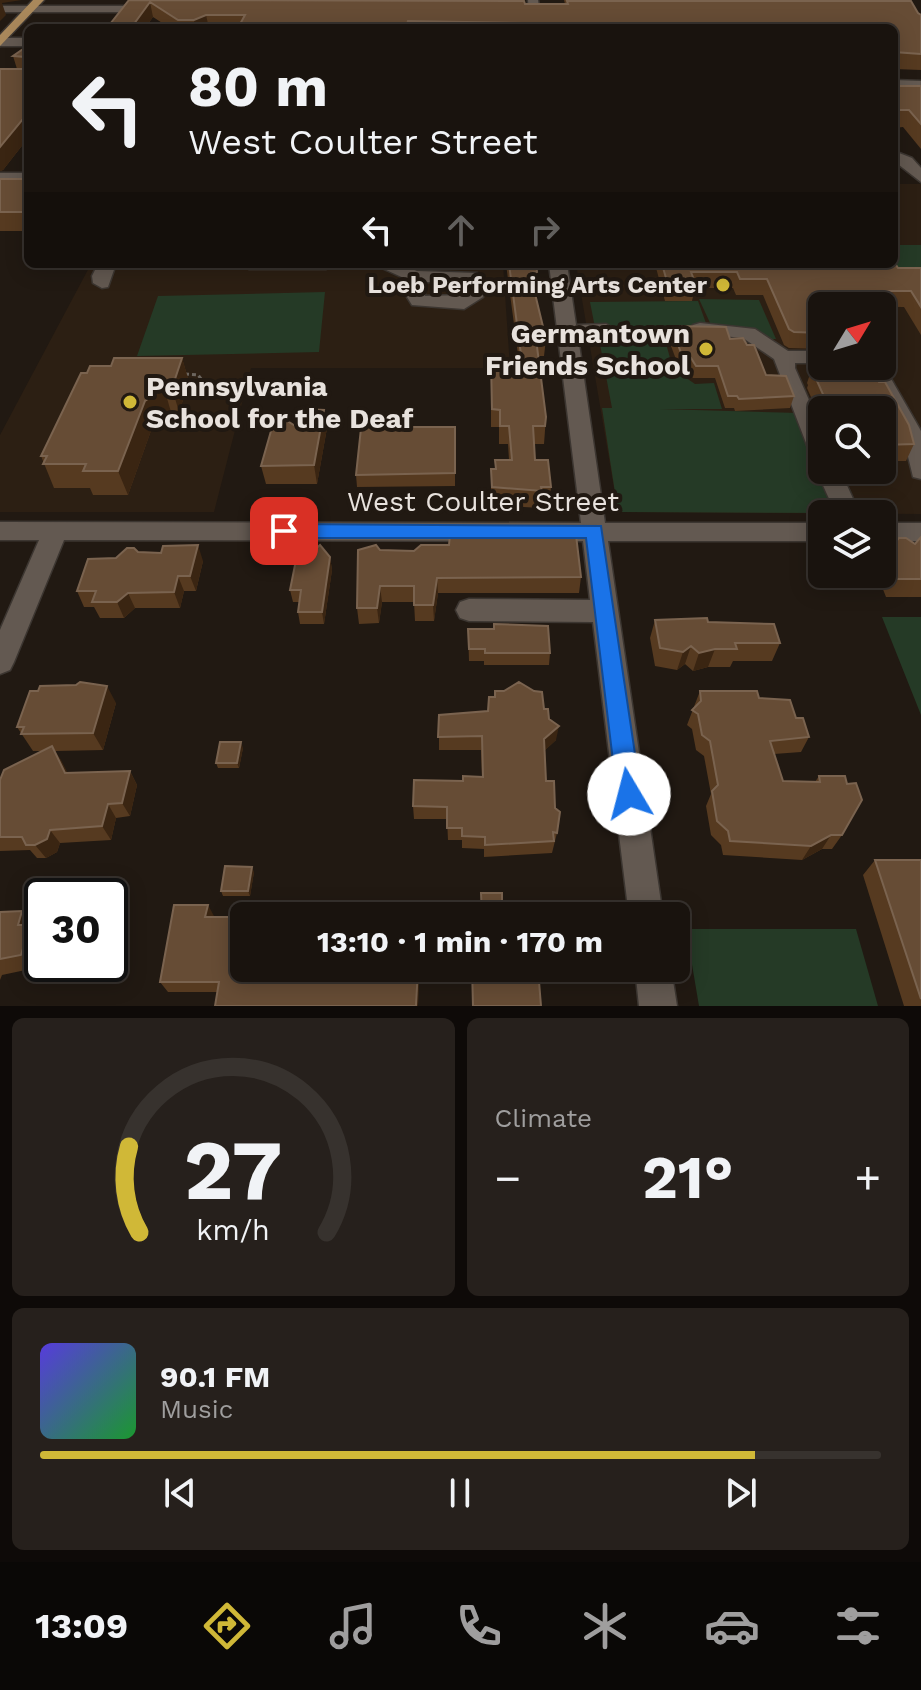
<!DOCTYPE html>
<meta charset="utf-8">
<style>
:root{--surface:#19130e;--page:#26201c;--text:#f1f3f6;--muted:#9f9e9e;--line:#37322e;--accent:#d0b837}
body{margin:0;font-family:"Work Sans",sans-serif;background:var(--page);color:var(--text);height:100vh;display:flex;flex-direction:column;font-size:30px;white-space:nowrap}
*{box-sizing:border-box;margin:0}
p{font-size:26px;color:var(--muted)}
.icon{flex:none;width:44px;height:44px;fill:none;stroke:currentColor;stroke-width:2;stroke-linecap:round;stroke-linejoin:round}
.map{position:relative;height:1006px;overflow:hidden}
.side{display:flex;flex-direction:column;gap:12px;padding:12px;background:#0e0a08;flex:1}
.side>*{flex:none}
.guide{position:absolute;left:24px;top:24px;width:874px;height:244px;border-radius:12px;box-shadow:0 4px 20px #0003,0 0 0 2px var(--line);background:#19130e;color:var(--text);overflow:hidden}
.needle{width:52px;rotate:52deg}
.tools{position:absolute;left:808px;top:292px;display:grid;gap:16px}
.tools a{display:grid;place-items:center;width:88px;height:88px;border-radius:12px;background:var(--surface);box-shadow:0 4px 20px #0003,0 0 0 2px var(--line);font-size:40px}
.speed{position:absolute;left:24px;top:878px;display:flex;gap:16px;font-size:40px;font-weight:700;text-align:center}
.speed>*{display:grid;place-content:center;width:104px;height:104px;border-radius:50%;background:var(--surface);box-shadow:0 4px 20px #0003,0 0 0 2px var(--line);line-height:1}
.speed .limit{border:4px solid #111;border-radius:12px;background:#fff;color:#111}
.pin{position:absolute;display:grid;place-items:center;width:68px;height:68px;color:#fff;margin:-34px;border-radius:16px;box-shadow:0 4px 12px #0006}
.me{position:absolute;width:88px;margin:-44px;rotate:352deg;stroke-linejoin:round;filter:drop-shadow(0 0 6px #0008)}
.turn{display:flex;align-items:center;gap:28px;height:168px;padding:0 32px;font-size:36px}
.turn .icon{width:104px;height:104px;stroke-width:2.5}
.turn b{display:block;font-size:56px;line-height:68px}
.lanes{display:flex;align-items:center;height:76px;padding:0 32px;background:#0003;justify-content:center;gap:40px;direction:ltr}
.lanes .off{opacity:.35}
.big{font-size:60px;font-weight:700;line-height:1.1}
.side .tile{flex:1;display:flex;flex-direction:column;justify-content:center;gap:12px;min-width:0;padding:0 28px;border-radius:12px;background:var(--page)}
.side .dial{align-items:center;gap:0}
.dial svg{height:208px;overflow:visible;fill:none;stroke:var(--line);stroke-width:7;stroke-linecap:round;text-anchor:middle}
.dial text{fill:var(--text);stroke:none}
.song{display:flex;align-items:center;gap:24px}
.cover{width:96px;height:96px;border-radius:12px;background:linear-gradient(135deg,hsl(250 70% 55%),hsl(130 70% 35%))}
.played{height:8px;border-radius:4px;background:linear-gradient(90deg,var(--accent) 85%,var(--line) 85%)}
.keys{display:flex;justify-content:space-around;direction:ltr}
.heat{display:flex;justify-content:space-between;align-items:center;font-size:44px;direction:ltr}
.side .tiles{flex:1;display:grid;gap:12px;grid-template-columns:1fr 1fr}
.tile:last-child{grid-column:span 2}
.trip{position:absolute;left:230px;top:902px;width:460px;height:80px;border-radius:12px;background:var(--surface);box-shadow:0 4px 20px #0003,0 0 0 2px var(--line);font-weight:700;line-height:80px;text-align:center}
.menu{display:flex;height:128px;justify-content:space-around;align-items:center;background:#0a0806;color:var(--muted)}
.menu .icon{width:56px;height:56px}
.menu .selected{color:var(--accent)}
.menu b{font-size:36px;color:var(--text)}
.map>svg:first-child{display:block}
</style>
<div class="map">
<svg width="921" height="1006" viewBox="0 0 921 1006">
<rect width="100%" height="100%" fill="#211912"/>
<path fill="#2c1f13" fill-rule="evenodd" d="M894 184H921V514L618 512 576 264H894ZM822 306H882V366H822ZM822 410H882V470H822Z
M91 264H503L510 368H251L214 512H0V435Z"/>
<path fill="#253a26" d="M894 245H921V279H905L894 262Z
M325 292 319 352 137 356 158 296Z
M699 299 759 300 776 339H766L711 325Z
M698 301 711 337 655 338 657 346 667 347 673 369 695 384 714 383 722 409H660L799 413 839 513 618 512 602 408H612L599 339 606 338H597L590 302Z
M882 617H921V715Z
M686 929H856L878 1006H699Z"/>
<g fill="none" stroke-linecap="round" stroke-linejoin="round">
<g stroke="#3c3631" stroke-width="3">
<path id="minor" d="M528 0H538L542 28H530Z
M0 6H155L161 9 155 12H0Z
M0 38H28V46H0Z
M894 80 921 81V89L894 88Z
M894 151 912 158 921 168V182L894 161Z
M0 173H28V183H0Z
M98 264H116L108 287 102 288 93 283 92 276Z
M240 264H335L326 269H249Z
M373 264H399L417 271 477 273 483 297 464 309 412 305 407 297 406 279ZM424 282H463L464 295 425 296Z
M549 264H567L576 325 606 324 616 330 606 336 578 337 605 523H822V541H608L663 916H629L593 622 469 621 460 618 456 610 460 602 469 599 590 600 583 541 64 540 14 662 10 670 0 674V630L39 540H0V522L581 523Z
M700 323 755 329 788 351H822V363H795V368L822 430V470H840L860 514H836L816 470 822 464 814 462 811 456 774 359 743 338 693 333 690 329 693 325Z
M882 363 921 431V479L913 477 904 440 864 366H882Z
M882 523H921V541H882Z
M635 968H671L677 1006H639Z"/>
</g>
<g stroke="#3c3631" stroke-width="3">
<path id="major" d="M33 0H44L0 46V35Z"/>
</g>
<path stroke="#6c655e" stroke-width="3" stroke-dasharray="4 3" stroke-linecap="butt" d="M185 374 198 375 206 385"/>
<use href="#minor" fill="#635951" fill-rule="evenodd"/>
<use href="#major" fill="#a9885b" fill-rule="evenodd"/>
</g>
<path fill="#563a20" d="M129 0 565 4 564 0H901L921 15V70L894 69V28H170L153 17 145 28H107Z
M26 47 28 138 3 170 0 171V69H17L13 56Z
M894 86H921V149L903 127 894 128Z
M0 179H28V231H0Z
M506 264H536L537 272 536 289H534L546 339 544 356H538L546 417 544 444H534L535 460 551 487 549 505H540V508L491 505V469H495V460H509L508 444H499V427H491V362H519Z
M655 264H894L898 268H921V335L904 307 822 306V349L789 348 784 345 763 295H736L733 288H695L692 301H665Z
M671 326 730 339 766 375 794 396 790 408 735 411 734 408H725L715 378H693L688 370H680L668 338Z
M818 350H822V366H870L879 382H885L909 425 914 444 906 461H882V410H822V422L807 388 808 385 807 383Z
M182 358 189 382 179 412H171L153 425 128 495H93L90 488H54L41 456 87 373 111 366Z
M297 427 327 428 317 484H266L261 466Z
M455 427V486L357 487 356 475Z
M921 537V597H886L877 574H882V543L915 544Z
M380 550 581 577 579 593H438L434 621H415L414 602H382L379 623 359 624 357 608Z
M311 553 330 557 332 570 324 624H300L298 612 299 602H293L290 590Z
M116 558 203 561 196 591H184L180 608H135L124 618H100L94 607H84L77 591Z
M655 620 708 622 780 643 772 661H733L730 667H708L693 671 685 664 677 670 655 666 650 638Z
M468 629 550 653 549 665H484V661H469Z
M700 691 759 698 796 718 809 737 801 752 774 754 783 781 815 782 819 776 842 835 832 849H822L802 860 723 855 721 845 711 835 706 806 711 794 704 756 696 750 692 729 687 725Z
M116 703 103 750 55 751 67 773 130 771 137 785 130 816 116 818 111 840 60 843 57 852 46 858H37L30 850 0 851V780L42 751H33L17 727Z
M544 709 549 719 556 740 545 750 546 781 555 808 557 833 552 853 484 857V849L462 848V840H448L447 819H414L413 806 463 781 482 777 481 750H439V715Z
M243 748 239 768H218L216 763Z
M875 860H921V1006H904L863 875Z
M254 872 250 896H223L221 891Z
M22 911 35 925 34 929 42 937V943L35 968 2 975 0 980V912Z
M214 916 244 968H419L418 1006H215L218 992H168L160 982Z
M471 968H543L541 978H539Z"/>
<path fill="#3a2512" d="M0 0H22L2 3 6 15 0 21Z
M150 2 153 17 145 28H131Z
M206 15 209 28H195L194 20Z
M28 113V138L3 170 0 171V147Z
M182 358 189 382 179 412 172 388Z
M164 388 171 412 153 425 128 495 118 471 145 401Z
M324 410 327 428 317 484 314 465Z
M198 545 203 561 196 591 190 576Z
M330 557 332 570 324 624 322 612Z
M178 576 184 591 180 608 174 592Z
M437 578 438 593 434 621 433 605Z
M380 586 382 602 379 623 377 608Z
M128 593 135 608 124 618 117 602Z
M691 646 685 664 677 670 683 652Z
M715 649 708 667 693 671 699 653Z
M107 686 116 703 103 750 93 733Z
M559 726 556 740 543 752 544 739Z
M241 742 243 748 239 768 237 763Z
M52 746 61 760 75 787 65 773Z
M130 771 137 785 130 816 122 803Z
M108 804 116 818 111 840 102 826Z
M50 830 60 843 57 852 46 858 35 845Z
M831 835 822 849 802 860 811 846Z
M252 867 254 872 250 896 248 891Z
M208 905 214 916 212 928 205 917Z
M22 911 35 925 34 929 42 937V943L35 968 21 955 18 925Z
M418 968H419L418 1006H416Z"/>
<path fill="#664c35" stroke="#7a634f" stroke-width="2" d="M129 0 524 1 525 4H568L567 1H911L918 13 921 15V54L894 52V28H509L524 23 408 21 407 24H335L334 27 239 26 245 15H206L194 20H178L150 2 131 28H107Z
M26 47H28V113L0 147V69H25V57L13 56Z
M894 86H921V124L909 110H894Z
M0 179H28V212H0Z
M894 262 898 268H921V307L911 291H845L852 306H822V333L794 332 789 329 767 279H740L737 272H691L696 285H668L662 264H894Z
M509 264H536L537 272 530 273 546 339H536L546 417 545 426H533L535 460H548L551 487H541L542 491 492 487 491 469H496L495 460H512L509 426H500V410L492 409 491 362H522Z
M671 326 726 327 730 339 743 338 747 345H754L766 375 786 376 794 396 739 399 737 396H728L718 366H696L691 358H683Z
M818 350H822V359Z
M114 358H182L172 388H164L145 401 118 471H83L86 464H43L47 456H41L81 373H87L90 366H111Z
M813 366H870L879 382H885L909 425 914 444 882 445V410H830L813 372H816Z
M303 409 324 410 314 465 261 466 273 424 284 419 297 427Z
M362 419H411L410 427H455V473L356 475Z
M450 535H576L581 577 437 578 433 605H414V586H380L377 608H357L358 550 376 545 380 550 414 551 421 545H449Z
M921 537V579H896L882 543H895L899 538H906L915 544Z
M198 545 190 576H178L174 592 128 593 117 602H92L96 591H77L88 559 116 558 127 548H134L138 552 161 553 163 546Z
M320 545 330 557 322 612H298L301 590H290L297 555 311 553Z
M707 618 708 622 774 624 780 643H735L737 649H715L699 653 691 646 683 652 660 648 655 620Z
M494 624 548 626 550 653H485V649H469L468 629H494Z
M80 682 107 686 93 733 21 734 24 727H17L30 691H38L40 686 76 685Z
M519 682 534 691 542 692 544 709H548L549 719 559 726 544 739 546 781H554L555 808 560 812 557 833 553 832 554 841 485 845V837L462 836V828H447V807L413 806 414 780 463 781V776L483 777 482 736 438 737 439 715 488 711 489 697H495V691H504Z
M700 691H757L759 698 790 700 796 718H803L809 737 770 741 783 781 820 782 819 776H845L847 784 856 783 862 800 842 835H831L811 846 730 841 728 831 717 821 712 791 718 785 710 741 702 735 698 714 692 710 701 701Z
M220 742H241L237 763H216Z
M52 746 65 773 130 771 122 803 108 804 102 826 50 830 47 839 35 845H26L22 837H0V780L4 770Z
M875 860H921V999Z
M225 866 252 867 248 891H221Z
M481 893H502V901H524L525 916H482Z
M174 905H208L205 917H244V968H418L416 1006H215L219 982H160Z
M22 911 18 925H30L21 955 0 959V912Z
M472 968H543V969H538L541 1006H473Z"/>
<path fill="#1a73e8" stroke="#114b97" stroke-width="2" d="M284 524 601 526 641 794 638 802 629 805 621 802 617 794 586 538H284L275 531Z"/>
<g fill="#d0b837" stroke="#211912" stroke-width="3">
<circle cx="723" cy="285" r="8"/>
<circle cx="706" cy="349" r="8"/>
<circle cx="130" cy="402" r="8"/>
</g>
<g text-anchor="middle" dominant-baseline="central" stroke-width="8" stroke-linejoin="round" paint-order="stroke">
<g font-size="24" font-weight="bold" fill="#e8e2dd" stroke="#211912" text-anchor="end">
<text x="707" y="285">Loeb Performing Arts Center</text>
</g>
<g font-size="28" font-weight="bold" fill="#e8e2dd" stroke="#211912" text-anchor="end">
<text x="690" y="333">Germantown<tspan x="690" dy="32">Friends School</tspan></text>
<text x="146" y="386" text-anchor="start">Pennsylvania<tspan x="146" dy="32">School for the Deaf</tspan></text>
</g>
<g font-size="28" fill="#e8e2dd" stroke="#211912">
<text x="483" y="501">West Coulter Street</text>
</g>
</g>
</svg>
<div class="tools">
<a><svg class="needle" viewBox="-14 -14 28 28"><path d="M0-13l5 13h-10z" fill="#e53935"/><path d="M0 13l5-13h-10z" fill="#9f9e9e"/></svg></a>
<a><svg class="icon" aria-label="search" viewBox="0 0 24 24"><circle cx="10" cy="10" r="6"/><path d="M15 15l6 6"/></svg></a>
<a><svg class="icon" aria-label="layers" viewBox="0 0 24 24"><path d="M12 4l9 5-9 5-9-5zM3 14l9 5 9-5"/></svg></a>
</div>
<div class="speed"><div class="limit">30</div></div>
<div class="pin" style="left:284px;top:531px;background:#d93025"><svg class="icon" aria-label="arrive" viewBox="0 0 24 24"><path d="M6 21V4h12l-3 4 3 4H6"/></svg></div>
<svg class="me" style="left:629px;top:794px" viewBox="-20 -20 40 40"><circle r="19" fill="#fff"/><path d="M0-13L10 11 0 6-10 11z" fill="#1a73e8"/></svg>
<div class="trip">13:10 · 1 min · 170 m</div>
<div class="guide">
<div class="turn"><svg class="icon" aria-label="left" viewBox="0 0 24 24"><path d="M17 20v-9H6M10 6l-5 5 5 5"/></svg><div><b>80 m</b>West Coulter Street</div></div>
<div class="lanes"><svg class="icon" aria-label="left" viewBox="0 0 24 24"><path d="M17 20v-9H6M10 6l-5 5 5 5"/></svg><svg class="icon off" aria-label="ahead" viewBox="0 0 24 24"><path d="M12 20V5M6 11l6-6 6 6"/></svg><svg class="icon off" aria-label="right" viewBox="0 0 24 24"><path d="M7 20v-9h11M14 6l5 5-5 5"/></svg></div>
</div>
</div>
<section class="side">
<div class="tiles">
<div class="tile dial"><svg viewBox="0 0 100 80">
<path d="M14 69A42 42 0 1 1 86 69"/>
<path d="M14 69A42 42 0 0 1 10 36" stroke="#d0b837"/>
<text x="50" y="56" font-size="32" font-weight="700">27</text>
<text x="50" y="72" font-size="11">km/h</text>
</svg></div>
<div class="tile"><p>Climate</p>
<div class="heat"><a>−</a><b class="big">21°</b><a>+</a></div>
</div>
<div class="tile">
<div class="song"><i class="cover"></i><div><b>90.1 FM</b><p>Music</p></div></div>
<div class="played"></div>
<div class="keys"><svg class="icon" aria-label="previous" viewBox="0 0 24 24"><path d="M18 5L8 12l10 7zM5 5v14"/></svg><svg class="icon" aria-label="pause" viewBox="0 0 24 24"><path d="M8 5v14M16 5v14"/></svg><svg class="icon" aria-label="next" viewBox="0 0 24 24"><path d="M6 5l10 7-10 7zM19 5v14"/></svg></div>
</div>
</div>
</section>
<nav class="menu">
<b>13:09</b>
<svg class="icon selected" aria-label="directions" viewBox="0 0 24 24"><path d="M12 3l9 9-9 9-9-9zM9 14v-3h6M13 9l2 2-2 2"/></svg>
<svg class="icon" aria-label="music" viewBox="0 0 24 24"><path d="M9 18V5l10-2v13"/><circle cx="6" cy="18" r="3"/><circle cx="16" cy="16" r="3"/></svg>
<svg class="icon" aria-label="phone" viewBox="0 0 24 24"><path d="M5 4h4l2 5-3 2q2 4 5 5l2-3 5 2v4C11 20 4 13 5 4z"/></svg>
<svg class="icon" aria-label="climate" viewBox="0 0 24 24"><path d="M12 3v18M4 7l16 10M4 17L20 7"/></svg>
<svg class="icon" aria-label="car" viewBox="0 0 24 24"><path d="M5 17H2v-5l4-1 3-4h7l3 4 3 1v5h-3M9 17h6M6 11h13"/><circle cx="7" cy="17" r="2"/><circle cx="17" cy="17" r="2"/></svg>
<svg class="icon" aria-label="filters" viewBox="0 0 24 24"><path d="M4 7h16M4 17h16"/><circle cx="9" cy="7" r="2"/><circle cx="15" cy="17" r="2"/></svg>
</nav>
